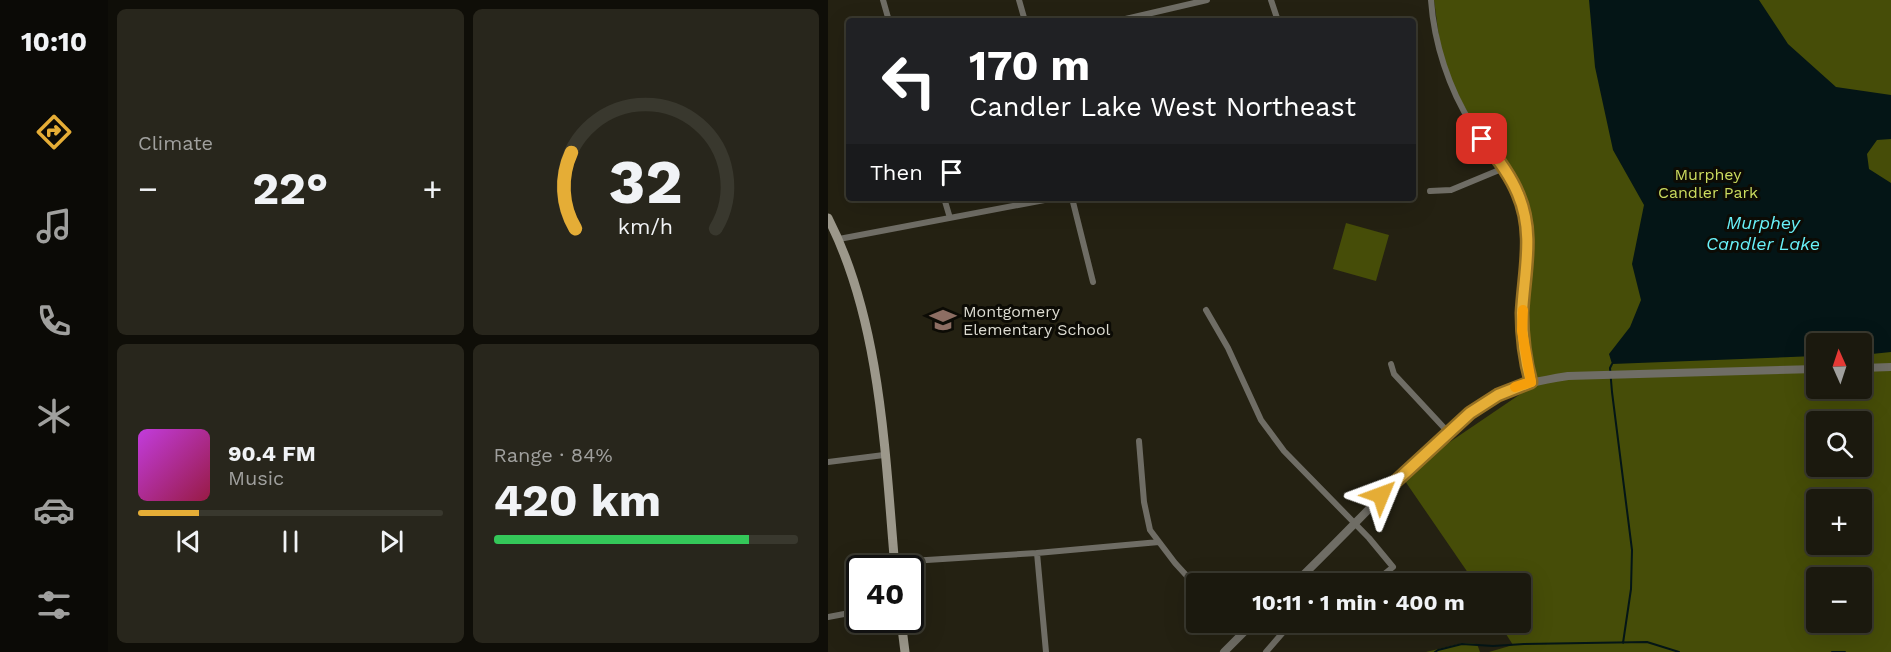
<!DOCTYPE html>
<meta charset="utf-8">
<style>
:root{--surface:#1b190e;--page:#28261c;--text:#f1f3f6;--muted:#a0a09e;--line:#39382e;--accent:#e5ad36}
body{margin:0;font-family:"Work Sans",sans-serif;background:var(--page);color:var(--text);height:100vh;display:flex;flex-direction:column;font-size:22px;white-space:nowrap}
*{box-sizing:border-box;margin:0}
p{font-size:20px;color:var(--muted)}
.icon{flex:none;width:33px;height:33px;fill:none;stroke:currentColor;stroke-width:2;stroke-linecap:round;stroke-linejoin:round}
.map{position:relative;flex:1;overflow:hidden}
.drawer{display:flex;flex-direction:column;gap:9px;padding:9px;background:#0f0e08;width:720px}
.drawer>*{flex:none}
.top-card{position:absolute;left:18px;top:18px;width:570px;height:183px;border-radius:6px;box-shadow:0 6px 24px #0002,0 0 0 2px var(--line);background:#202124;color:#fff;overflow:hidden}
.needle{width:39px;rotate:357deg}
.buttons{position:absolute;left:978px;top:333px;display:grid;gap:12px}
.buttons a{display:grid;place-items:center;width:66px;height:66px;border-radius:6px;background:var(--surface);box-shadow:0 6px 24px #0002,0 0 0 2px var(--line);font-size:30px}
.speed{position:absolute;left:18px;top:555px;display:flex;gap:12px;font-size:30px;font-weight:700;text-align:center}
.speed>*{display:grid;place-content:center;width:78px;height:78px;border-radius:50%;background:var(--surface);box-shadow:0 6px 24px #0002,0 0 0 2px var(--line);line-height:1}
.speed .limit{border:3px solid #111;border-radius:9px;background:#fff;color:#111}
.pin{position:absolute;display:grid;place-items:center;width:51px;height:51px;color:#fff;margin:-26px;border-radius:12px;box-shadow:0 3px 9px #0006}
.me{position:absolute;width:66px;margin:-33px;rotate:46deg;stroke-linejoin:round;filter:drop-shadow(0 0 4px #0008)}
.turn{display:flex;align-items:center;gap:21px;height:126px;padding:0 24px;font-size:27px}
.turn .icon{width:78px;height:78px;stroke-width:2.5}
.turn b{display:block;font-size:42px;line-height:51px}
.then{display:flex;align-items:center;height:57px;padding:0 24px;background:#0003;gap:12px;font-size:22px}
.big{font-size:45px;font-weight:700;line-height:1.1}
.drawer .tile{flex:1;display:flex;flex-direction:column;justify-content:center;gap:9px;min-width:0;padding:0 21px;border-radius:9px;background:var(--page)}
.drawer .dial{align-items:center;gap:0}
.dial svg{height:156px;overflow:visible;fill:none;stroke:var(--line);stroke-width:7;stroke-linecap:round;text-anchor:middle}
.dial text{fill:var(--text);stroke:none}
.song{display:flex;align-items:center;gap:18px}
.cover{width:72px;height:72px;border-radius:9px;background:linear-gradient(135deg,hsl(290 70% 55%),hsl(340 70% 35%))}
.played{height:6px;border-radius:3px;background:linear-gradient(90deg,var(--accent) 20%,var(--line) 20%)}
.keys{display:flex;justify-content:space-around;direction:ltr}
.heat{display:flex;justify-content:space-between;align-items:center;font-size:33px;direction:ltr}
.charge{height:9px;border-radius:4px;background:linear-gradient(90deg,#34c759 84%,var(--line) 0)}
.drawer .tiles{flex:1;display:grid;gap:9px;grid-template-columns:repeat(2,1fr)}
.trip{position:absolute;left:358px;top:573px;width:345px;height:60px;border-radius:6px;background:var(--surface);box-shadow:0 6px 24px #0002,0 0 0 2px var(--line);font-weight:700;line-height:60px;text-align:center}
main{display:flex;flex:1;min-height:0}
.tab-bar{display:flex;flex-direction:column;width:108px;justify-content:space-around;align-items:center;background:#0b0a06;color:var(--muted)}
.tab-bar .icon{width:42px;height:42px}
.tab-bar .active{color:var(--accent)}
.tab-bar b{font-size:27px;color:var(--text)}
.map>svg:first-child{display:block}
</style>
<main>
<nav class="tab-bar">
<b>10:10</b>
<svg class="icon active" aria-label="directions" viewBox="0 0 24 24"><path d="M12 3l9 9-9 9-9-9zM9 14v-3h6M13 9l2 2-2 2"/></svg>
<svg class="icon" aria-label="music" viewBox="0 0 24 24"><path d="M9 18V5l10-2v13"/><circle cx="6" cy="18" r="3"/><circle cx="16" cy="16" r="3"/></svg>
<svg class="icon" aria-label="phone" viewBox="0 0 24 24"><path d="M5 4h4l2 5-3 2q2 4 5 5l2-3 5 2v4C11 20 4 13 5 4z"/></svg>
<svg class="icon" aria-label="climate" viewBox="0 0 24 24"><path d="M12 3v18M4 7l16 10M4 17L20 7"/></svg>
<svg class="icon" aria-label="car" viewBox="0 0 24 24"><path d="M5 17H2v-5l4-1 3-4h7l3 4 3 1v5h-3M9 17h6M6 11h13"/><circle cx="7" cy="17" r="2"/><circle cx="17" cy="17" r="2"/></svg>
<svg class="icon" aria-label="filters" viewBox="0 0 24 24"><path d="M4 7h16M4 17h16"/><circle cx="9" cy="7" r="2"/><circle cx="15" cy="17" r="2"/></svg>
</nav>
<section class="drawer">
<div class="tiles">
<div class="tile"><p>Climate</p>
<div class="heat"><a>−</a><b class="big">22°</b><a>+</a></div>
</div>
<div class="tile dial"><svg viewBox="0 0 100 80">
<path d="M14 69A42 42 0 1 1 86 69"/>
<path d="M14 69A42 42 0 0 1 12 30" stroke="#e5ad36"/>
<text x="50" y="56" font-size="32" font-weight="700">32</text>
<text x="50" y="72" font-size="11">km/h</text>
</svg></div>
<div class="tile">
<div class="song"><i class="cover"></i><div><b>90.4 FM</b><p>Music</p></div></div>
<div class="played"></div>
<div class="keys"><svg class="icon" aria-label="previous" viewBox="0 0 24 24"><path d="M18 5L8 12l10 7zM5 5v14"/></svg><svg class="icon" aria-label="pause" viewBox="0 0 24 24"><path d="M8 5v14M16 5v14"/></svg><svg class="icon" aria-label="next" viewBox="0 0 24 24"><path d="M6 5l10 7-10 7zM19 5v14"/></svg></div>
</div>
<div class="tile"><p>Range · 84%</p><b class="big">420 km</b><div class="charge"></div></div>
</div>
</section>
<div class="map">
<svg width="1063" height="652" viewBox="0 0 1063 652">
<rect width="100%" height="100%" fill="#242112"/>
<path fill="#464d08" fill-rule="evenodd" d="M606 0H1063V652H661L685 645 671 623 693 622V584L647 583 577 481 610 450 710 382 700 354 701 296 706 237 695 189 672 152 637 117 613 52ZM988 344H1034V388H988ZM988 422H1034V466H988ZM988 500H1034V544H988ZM988 578H1034V622H988Z
M518 223 561 235 548 281 505 269Z
M635 643 649 644 652 652H598Z"/>
<path fill="#041516" d="M761 0H931L960 44 1008 87 1063 95V139L1049 140 1039 154 1041 169 1063 183V352L1034 355V344H988V356L784 364 781 354 802 327 813 300 804 264 816 205 785 150 767 67Z"/>
<g fill="none" stroke-linecap="round" stroke-linejoin="round">
<path stroke="#041516" stroke-width="2" d="M784 364 782 368 784 392 804 550 803 589 795 643
M607 652 610 650 634 644 665 646 696 644 819 642 851 652
M1004 652H1017"/>
<path stroke="#6f6d65" stroke-width="6" d="M55 0 61 21
M191 0 197 21
M443 0 450 21
M603 0C606 43 621 89 644 125 661 151 686 174 694 206 704 243 697 273 695 310 693 334 697 359 703 382
M289 21 379 0
M602 191 623 190 676 168
M116 198 122 218
M244 198 265 282
M11 239 227 198
M378 310 400 348 433 420 456 451 541 538 565 567 544 584
M563 364 566 374 620 432
M311 441 316 502 322 530 347 563 369 587
M0 462 56 455
M209 553 218 652
M67 562 209 553 331 542
M0 617 32 611
M404 622 415 633
M438 652 464 622"/>
<path stroke="#6f6d65" stroke-width="8" d="M1034 368 1063 367
M466 584C511 541 553 495 599 452 620 432 643 409 670 395 692 384 715 380 740 376L988 369
M396 652 426 622"/>
<path stroke="#9c988b" stroke-width="9" d="M0 218C53 321 57 454 67 568
M73 620 77 652"/>
</g>
<g fill="none" stroke-linecap="round" stroke-linejoin="round">
<g stroke="#957023" stroke-width="15">
<path id="route" d="M553 495 642 413 670 395 703 382C697 360 694 336 694 313 696 273 707 233 690 194 682 174 668 156 654 139"/>
</g>
<use href="#route" stroke="#e5ad36" stroke-width="10"/>
<path stroke="#f59e0b" stroke-width="10" d="M687 387 703 382 694 331 695 310"/>
</g>
<defs>
<g id="school-bare" transform="scale(2.07)"><path d="M0-5L7-2L0 1L-7-2ZM-4 1L0 2.5L4 1V4Q0 6-4 4Z" fill="#8d6e63" stroke="#0c0b05" stroke-width="2.5" paint-order="stroke"/></g>
</defs>
<g fill-rule="evenodd">
<use href="#school-bare" x="115" y="320"/>
</g>
<g text-anchor="middle" dominant-baseline="central" stroke-width="6" stroke-linejoin="round" paint-order="stroke">
<g font-size="16" fill="#cbdb5f" stroke="#0c0b05">
<text x="880" y="174">Murphey<tspan x="880" dy="18">Candler Park</tspan></text>
</g>
<g font-size="16" fill="#dddcd2" stroke="#0c0b05" text-anchor="start">
<text x="135" y="311">Montgomery<tspan x="135" dy="18">Elementary School</tspan></text>
</g>
<g font-size="18" font-style="italic" fill="#69f2fa" stroke="#0c0b05">
<text x="935" y="222">Murphey<tspan x="935" dy="21">Candler Lake</tspan></text>
</g>
</g>
</svg>
<div class="buttons">
<a><svg class="needle" viewBox="-14 -14 28 28"><path d="M0-13l5 13h-10z" fill="#e53935"/><path d="M0 13l5-13h-10z" fill="#a0a09e"/></svg></a>
<a><svg class="icon" aria-label="search" viewBox="0 0 24 24"><circle cx="10" cy="10" r="6"/><path d="M15 15l6 6"/></svg></a>
<a>+</a>
<a>−</a>
</div>
<div class="speed"><div class="limit">40</div></div>
<div class="pin" style="left:654px;top:139px;background:#d93025"><svg class="icon" aria-label="arrive" viewBox="0 0 24 24"><path d="M6 21V4h12l-3 4 3 4H6"/></svg></div>
<svg class="me" style="left:553px;top:495px" viewBox="-20 -20 40 40"><path d="M0-17L14 15 0 8-14 15z" fill="#e5ad36" stroke="#fff" stroke-width="4"/></svg>
<div class="trip">10:11 · 1 min · 400 m</div>
<div class="top-card">
<div class="turn"><svg class="icon" aria-label="left" viewBox="0 0 24 24"><path d="M17 20v-9H6M10 6l-5 5 5 5"/></svg><div><b>170 m</b>Candler Lake West Northeast</div></div>
<div class="then">Then<svg class="icon" aria-label="arrive" viewBox="0 0 24 24"><path d="M6 21V4h12l-3 4 3 4H6"/></svg></div>
</div>
</div>
</main>
